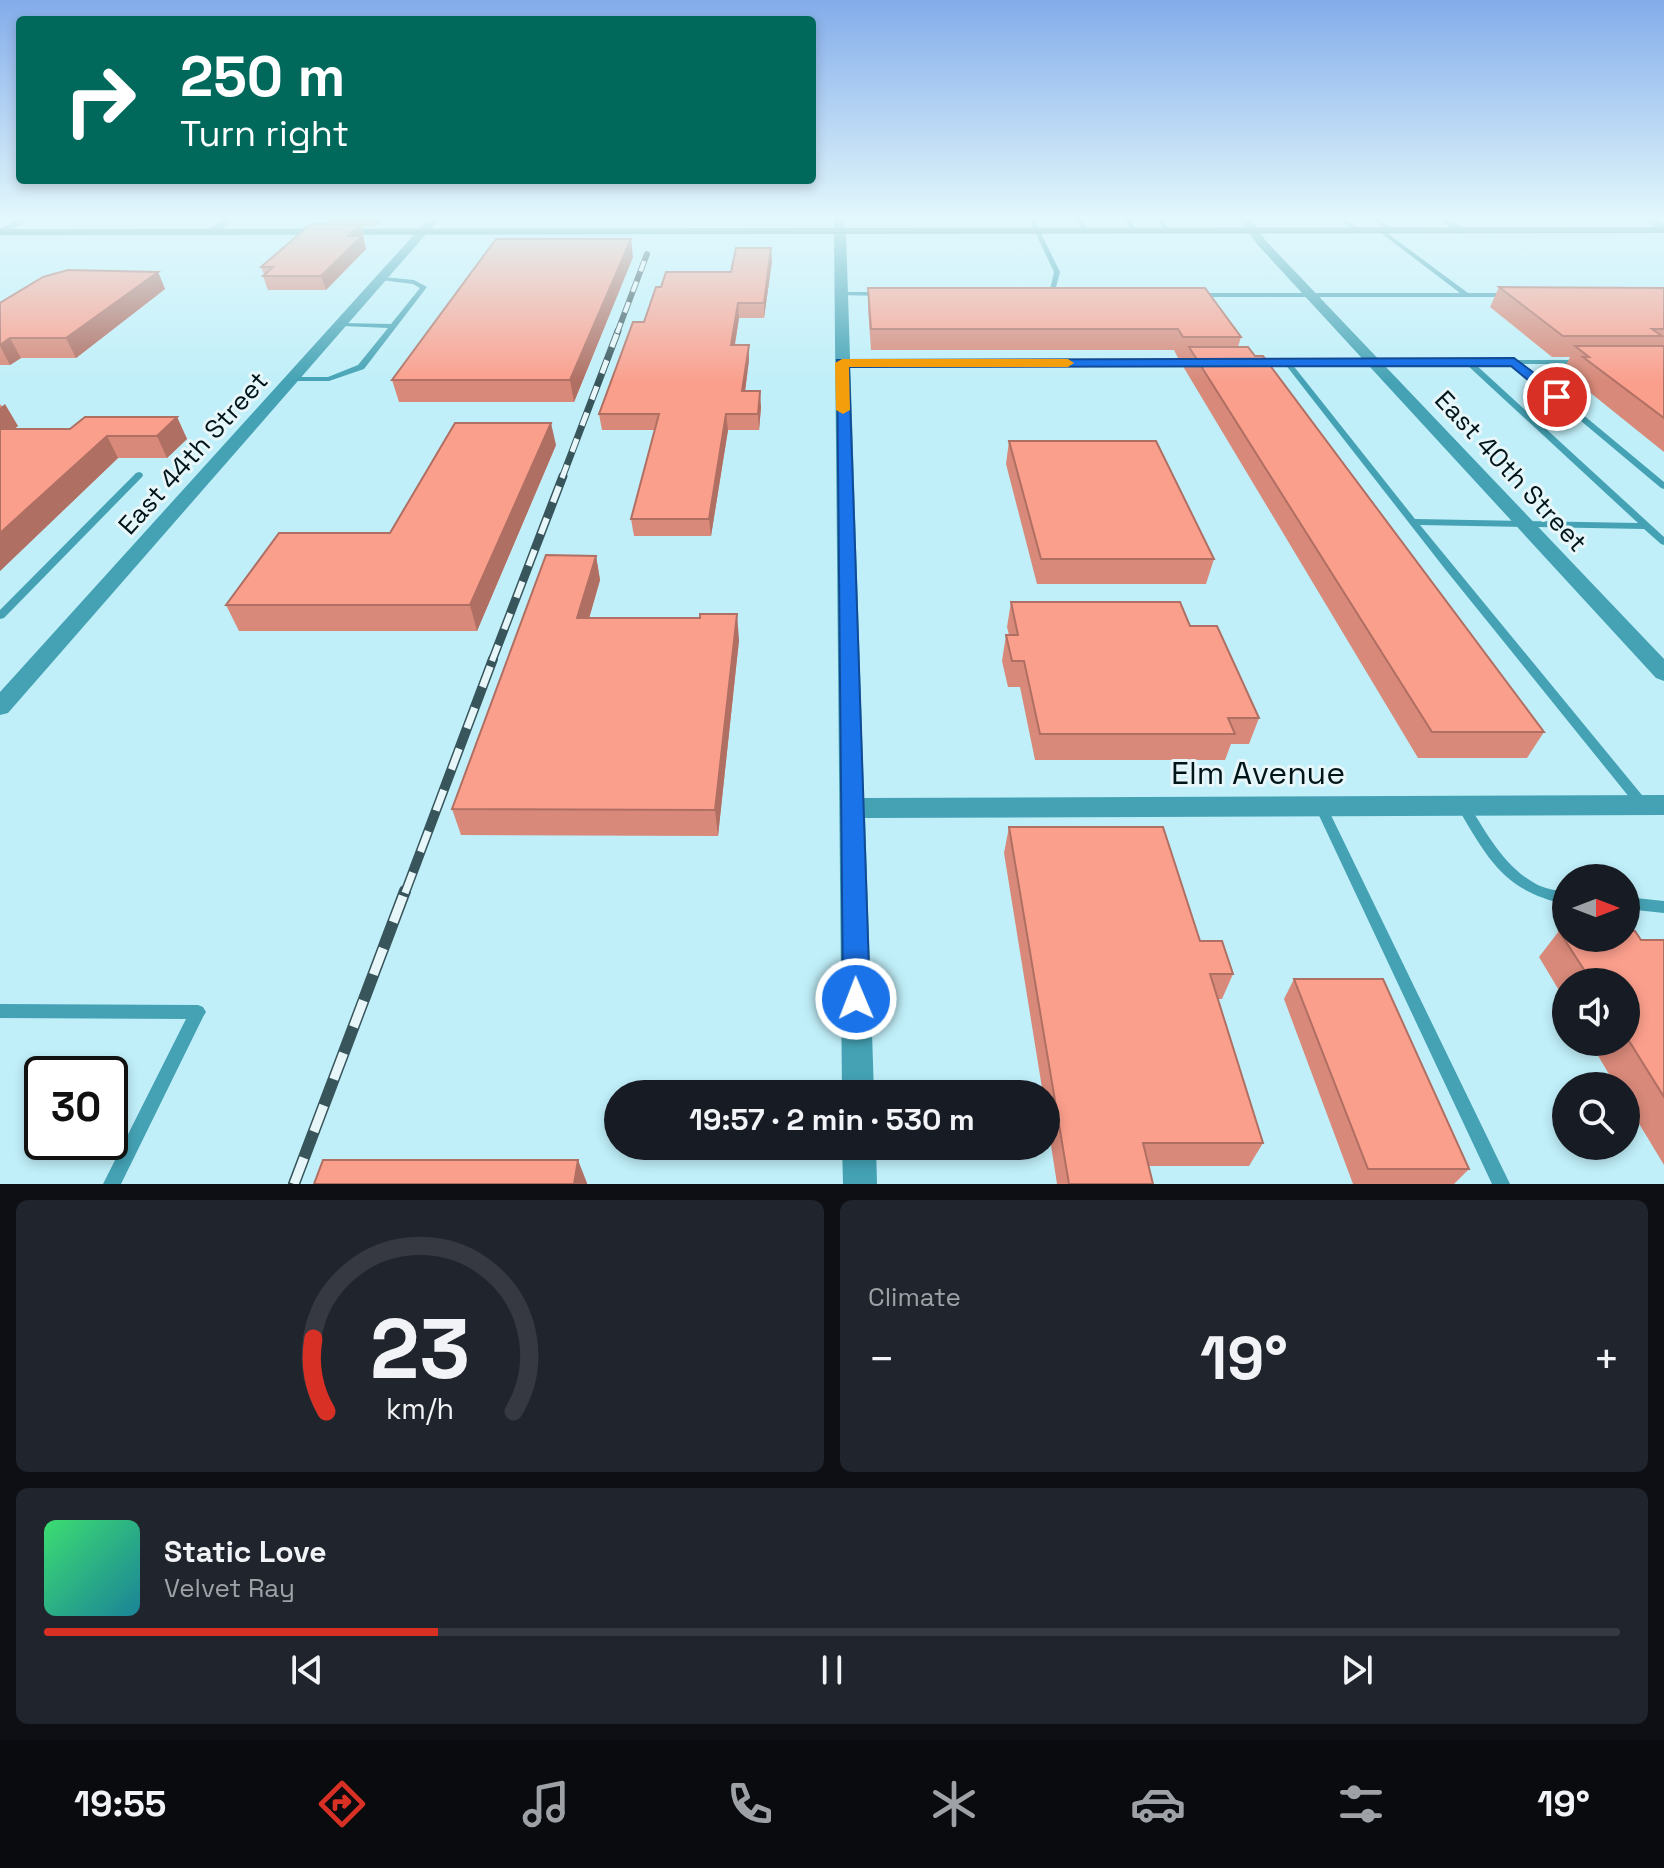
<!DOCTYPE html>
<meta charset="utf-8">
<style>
:root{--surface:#171b24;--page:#20242c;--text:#f1f3f6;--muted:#9ea1a6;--line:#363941;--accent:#d93025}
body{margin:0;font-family:"Space Grotesk",sans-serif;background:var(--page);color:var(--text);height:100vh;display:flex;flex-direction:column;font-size:30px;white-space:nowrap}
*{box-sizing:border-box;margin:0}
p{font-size:26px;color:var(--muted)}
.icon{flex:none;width:44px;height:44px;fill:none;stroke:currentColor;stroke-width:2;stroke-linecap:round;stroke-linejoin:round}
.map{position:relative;height:1184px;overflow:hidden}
.side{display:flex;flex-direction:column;gap:16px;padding:16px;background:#0d0f14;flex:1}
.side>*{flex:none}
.top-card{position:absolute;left:16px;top:16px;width:800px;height:168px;border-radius:8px;box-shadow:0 4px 12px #0003;background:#00695c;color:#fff;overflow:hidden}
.needle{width:52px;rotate:90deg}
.tools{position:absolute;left:1552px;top:864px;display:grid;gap:16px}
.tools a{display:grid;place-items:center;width:88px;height:88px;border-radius:50%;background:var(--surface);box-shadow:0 4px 12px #0003;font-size:40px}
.speed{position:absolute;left:24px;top:1056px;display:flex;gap:16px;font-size:40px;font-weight:700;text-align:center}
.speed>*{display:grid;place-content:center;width:104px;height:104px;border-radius:50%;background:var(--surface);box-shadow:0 4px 12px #0003;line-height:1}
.speed .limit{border:4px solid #111;border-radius:12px;background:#fff;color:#111}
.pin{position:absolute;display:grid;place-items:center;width:68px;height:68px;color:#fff;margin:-34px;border:4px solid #fff;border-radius:50%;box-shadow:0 2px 8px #0007}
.me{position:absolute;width:88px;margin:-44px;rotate:359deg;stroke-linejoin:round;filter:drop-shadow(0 0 6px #0008)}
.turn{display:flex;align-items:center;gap:28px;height:168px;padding:0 32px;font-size:36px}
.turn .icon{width:104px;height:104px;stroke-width:2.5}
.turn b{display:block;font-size:56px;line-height:68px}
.big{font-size:60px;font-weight:800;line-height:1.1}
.side .widget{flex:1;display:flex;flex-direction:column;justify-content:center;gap:12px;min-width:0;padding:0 28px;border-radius:12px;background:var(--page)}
.side .dial{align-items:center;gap:0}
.dial svg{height:208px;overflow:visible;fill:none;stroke:var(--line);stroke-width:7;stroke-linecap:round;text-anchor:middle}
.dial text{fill:var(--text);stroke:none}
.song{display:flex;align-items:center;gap:24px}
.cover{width:96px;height:96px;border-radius:12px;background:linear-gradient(135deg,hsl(140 70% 55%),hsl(190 70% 35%))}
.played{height:8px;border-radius:4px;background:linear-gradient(90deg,var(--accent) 25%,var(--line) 25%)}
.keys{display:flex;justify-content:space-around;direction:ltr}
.heat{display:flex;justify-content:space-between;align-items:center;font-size:44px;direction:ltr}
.side .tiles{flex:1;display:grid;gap:16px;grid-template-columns:1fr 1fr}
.widget:last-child{grid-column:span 2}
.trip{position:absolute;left:604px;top:1080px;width:456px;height:80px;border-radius:40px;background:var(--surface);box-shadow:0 4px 12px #0003;font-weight:800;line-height:80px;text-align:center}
.tabs{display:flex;height:128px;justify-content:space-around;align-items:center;background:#090b0e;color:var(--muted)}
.tabs .icon{width:56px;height:56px}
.tabs .on{color:var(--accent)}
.tabs b{font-size:36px;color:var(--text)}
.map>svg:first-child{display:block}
</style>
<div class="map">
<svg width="1664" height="1184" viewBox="0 0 1664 1184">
<rect width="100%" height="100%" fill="#c0eff9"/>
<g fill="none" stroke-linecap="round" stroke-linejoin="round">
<path fill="#44a2b4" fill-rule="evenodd" d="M1028 217H1033L1060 272 1054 295 1049 294 1054 272Z
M1075 217H1079L1089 232 1088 233H1084Z
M1123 217H1127L1138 232 1137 233H1133Z
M1155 217H1160L1171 231V233H1167Z
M1173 217H1246L1243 219H1176Z
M1336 217H1342L1362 232 1357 233Z
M1371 217H1376L1395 232 1390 233Z
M1383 230 1468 293H1506L1509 295 1506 297H1198L1195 295 1198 293H1460L1381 233 1380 232Z
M383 277 414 280 427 287 364 369 329 381H291V377H328L358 365 388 328 343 326 341 325V323L391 324 420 288 413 284 381 280V278Z
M841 292H882L885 294 882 296 839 295V293Z
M1198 360H1201V364L842 365 838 363 842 361Z
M1251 360H1581V364H1522L1664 482V489L1661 488 1513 364H1475L1664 537V545L1661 544 1644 529 1420 525 1646 800 1648 804 1646 808 1642 809 1638 808 1445 569 1285 364H1251ZM1292 364H1466L1638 523 1415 519Z
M139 472 142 473 143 475 142 477 4 618 0 619V610L136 473Z
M1463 801 1467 802C1486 832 1504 867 1536 884 1545 889 1556 890 1566 892V904C1505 892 1488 859 1459 810L1457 806 1459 802Z
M1321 802 1325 803 1327 807 1510 1184H1492L1315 807 1317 803Z
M1626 897 1664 901V913L1626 909Z
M0 1004 198 1005 203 1007 206 1012 203 1017 121 1184H103L186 1019 0 1018Z"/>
<path fill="#44a2b4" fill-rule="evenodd" d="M22 217H35L0 236V229Z
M226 217H237L216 234H208V230Z
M430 217H441L8 713 0 715V692Z
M1238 217H1249L1266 241 1664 659V681L1656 678 1257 244Z
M1436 217H1448L1469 232 1459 234Z
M1639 217H1651L1664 224V231Z
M840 229 846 232 864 798 1664 795V815L865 818 874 1094H842L834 232Z
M842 1146H876L877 1184H843Z"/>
<path fill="#44a2b4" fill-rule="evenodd" d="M834 217H844V234L834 232Z"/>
<path fill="#217988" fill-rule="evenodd" d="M1664 227V233L0 235V229Z"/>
<g stroke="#38555c" stroke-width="6">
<path id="rail-far4" d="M617 333 647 254"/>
</g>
<g stroke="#38555c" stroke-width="7">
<path id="rail-far3" d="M562 478 618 331"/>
</g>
<g stroke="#38555c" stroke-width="9">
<path id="rail-far2" d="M492 661 563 476"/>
</g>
<g stroke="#38555c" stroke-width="10">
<path id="rail-far1" d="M405 893 493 659"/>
</g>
<g stroke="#38555c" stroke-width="12">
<path id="rail" d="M294 1184 405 891"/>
</g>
<use href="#rail-far4" stroke="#e7f6f9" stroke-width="4" stroke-dasharray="11" stroke-linecap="butt"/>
<use href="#rail-far3" stroke="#e7f6f9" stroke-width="5" stroke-dasharray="14" stroke-linecap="butt"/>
<use href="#rail-far2" stroke="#e7f6f9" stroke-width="6" stroke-dasharray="17" stroke-linecap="butt"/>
<use href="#rail-far1" stroke="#e7f6f9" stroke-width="7" stroke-dasharray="22" stroke-linecap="butt"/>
<use href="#rail" stroke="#e7f6f9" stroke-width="9" stroke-dasharray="28" stroke-linecap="butt"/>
</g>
<path fill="#d88979" d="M326 217H385L376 226H361L366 249 326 290H268L263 276 264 274 261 267 328 224Z
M569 217H596L595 219H570Z
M1390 217H1435L1434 219H1393Z
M1452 217H1493L1492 219H1456Z
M633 257 574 402H399L392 380Z
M772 261 764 318H739L735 345H749V360L745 391 761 407 759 430H728L711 536H634L631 519 655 430H602L599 414 661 287Z
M158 272 165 289 76 358H21L10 365H0V303Z
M1499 287 1664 288V452L1572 378 1574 375 1565 367 1570 357H1552L1490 307Z
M868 288 1241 337 1238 347 1544 732 1527 758H1418L1184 368 1187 358H1178L1174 350H871L868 308Z
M0 404 18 426 13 429H70L177 417 187 439 167 458H118L0 571Z
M1009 441 1214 559 1206 584H1037L1006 464Z
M556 445 477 631H239L226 605 390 533Z
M596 556 600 580 589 618 739 640 718 836 461 835 452 809Z
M1011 602 1190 626 1259 718 1249 744H1231L1225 760H1035L1020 687H1008L1002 661 1006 635H1009L1007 627Z
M1009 827 1200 941 1233 974 1222 999H1218L1263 1143 1249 1166H1148L1153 1184H1057L1046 1113V1094H1043L1004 853Z
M1559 931 1641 940H1664V1165L1626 1102V1086H1616L1590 1042H1626V982H1566V1002L1539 957Z
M1294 979 1469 1169 1454 1184H1353L1284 999Z"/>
<path fill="#b06f63" d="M374 217H385L376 226Z
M360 224 366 249 326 290 321 276 348 236Z
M631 239 633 257 574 402 570 380Z
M771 248 772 261 764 318V303Z
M158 272 165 289 76 358 66 338Z
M738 303 739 318 732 360 731 345Z
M10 338 21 358 10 365 0 346Z
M749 345V360L743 407 742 391Z
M760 391 761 407 759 430 758 414Z
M5 404 18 426 0 440V408Z
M726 414 728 430 711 536 709 519Z
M177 417 187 439 167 458 157 436Z
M551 423 556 445 477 631 470 605Z
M107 436 118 458 0 571V533Z
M596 556 600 580 582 643 577 618Z
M737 614 739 640 718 836 715 810Z
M578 1160 587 1183V1184H574Z"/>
<path fill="#fb9f8d" stroke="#b06f63" stroke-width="2" d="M311 224H360L348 236H362L321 276H263L273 267H261Z
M496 239H631L570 380H392Z
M736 248H771L764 303H738L731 345H749L742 391H760L758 414H726L709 519H631L659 414H599L633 322H644L656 287H661L666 272H731Z
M68 270 158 272 66 338H10L0 345V303L43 277Z
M1499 287 1664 288V329H1652L1662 336H1563Z
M868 288H1205L1241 337H1183L1178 329H871Z
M1575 346H1664V418L1583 357H1589Z
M1189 347H1248L1255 356H1263L1544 732H1432Z
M85 417H177L157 436H107L0 533V429H70Z
M455 423H551L470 605H226L279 533H390Z
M1009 441H1156L1214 559H1041Z
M546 555 596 556 577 618H700V614H737L715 810 452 809Z
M1011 602H1180L1190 626H1217L1259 718H1228L1235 734H1040L1024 661H1012L1006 635H1018Z
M1009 827H1163L1200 941H1222L1233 974H1210L1263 1143H1143L1153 1184H1069Z
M1559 931H1566V938H1626V931H1635L1641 940H1664V1097L1626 1036V982H1592Z
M1294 979H1383L1469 1169H1368Z
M323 1160H578L574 1184H314Z"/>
<linearGradient id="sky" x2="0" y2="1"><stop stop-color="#83acea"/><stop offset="0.57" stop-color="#e3f8fc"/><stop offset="1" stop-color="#e3f8fc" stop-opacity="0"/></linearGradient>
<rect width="1664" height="382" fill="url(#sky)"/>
<path fill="#1a73e8" stroke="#114b97" stroke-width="2" d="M1514 358 1562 394V400H1552L1511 366 849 367 870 999 866 1008 856 1011 847 1008 843 999 837 360Z"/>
<path fill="#f59e0b" d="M842 359H1068L1074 363 1068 367H849L850 410 843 414 836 410 835 363Z"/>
<g text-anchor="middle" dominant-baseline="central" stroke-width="6" stroke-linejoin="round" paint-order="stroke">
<g font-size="26" fill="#00151a" stroke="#e7f6f9">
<text transform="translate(193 453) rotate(-48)">East 44th Street</text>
<text transform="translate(1511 471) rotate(47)">East 40th Street</text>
</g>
<g font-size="32" fill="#00151a" stroke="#e7f6f9">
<text x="1258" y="773">Elm Avenue</text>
</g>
</g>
</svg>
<div class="tools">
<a><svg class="needle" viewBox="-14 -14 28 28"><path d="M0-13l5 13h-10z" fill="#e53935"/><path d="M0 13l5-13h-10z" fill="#9ea1a6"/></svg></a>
<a><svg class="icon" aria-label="sound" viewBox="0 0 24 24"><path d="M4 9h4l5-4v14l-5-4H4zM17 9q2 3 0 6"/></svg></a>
<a><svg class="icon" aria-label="search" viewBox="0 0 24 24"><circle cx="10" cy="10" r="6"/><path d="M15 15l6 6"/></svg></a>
</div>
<div class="speed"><div class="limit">30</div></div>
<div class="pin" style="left:1557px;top:397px;background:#d93025"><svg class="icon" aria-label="arrive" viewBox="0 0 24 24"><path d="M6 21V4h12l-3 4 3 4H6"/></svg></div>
<svg class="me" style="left:856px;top:999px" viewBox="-20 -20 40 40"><circle r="17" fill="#1a73e8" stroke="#fff" stroke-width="3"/><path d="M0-11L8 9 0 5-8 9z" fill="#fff"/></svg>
<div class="trip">19:57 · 2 min · 530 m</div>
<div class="top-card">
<div class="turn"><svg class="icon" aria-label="right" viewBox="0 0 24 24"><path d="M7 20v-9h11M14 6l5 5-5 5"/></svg><div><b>250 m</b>Turn right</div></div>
</div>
</div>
<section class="side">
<div class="tiles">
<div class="widget dial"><svg viewBox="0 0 100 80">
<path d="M14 69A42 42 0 1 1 86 69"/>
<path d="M14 69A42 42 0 0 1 9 41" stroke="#d93025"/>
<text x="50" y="56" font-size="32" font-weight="700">23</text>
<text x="50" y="72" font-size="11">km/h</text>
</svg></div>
<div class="widget"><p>Climate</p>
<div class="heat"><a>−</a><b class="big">19°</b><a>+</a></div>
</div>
<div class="widget">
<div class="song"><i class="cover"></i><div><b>Static Love</b><p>Velvet Ray</p></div></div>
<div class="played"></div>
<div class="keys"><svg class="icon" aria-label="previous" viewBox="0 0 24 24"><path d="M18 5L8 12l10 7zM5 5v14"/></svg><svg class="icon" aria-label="pause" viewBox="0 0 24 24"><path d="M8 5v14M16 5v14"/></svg><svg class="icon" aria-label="next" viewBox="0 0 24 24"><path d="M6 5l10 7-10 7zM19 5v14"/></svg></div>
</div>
</div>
</section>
<nav class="tabs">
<b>19:55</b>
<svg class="icon on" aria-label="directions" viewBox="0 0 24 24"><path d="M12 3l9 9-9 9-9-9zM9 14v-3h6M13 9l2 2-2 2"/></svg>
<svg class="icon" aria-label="music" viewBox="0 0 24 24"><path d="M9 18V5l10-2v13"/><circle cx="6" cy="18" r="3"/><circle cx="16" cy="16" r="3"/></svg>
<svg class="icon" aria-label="phone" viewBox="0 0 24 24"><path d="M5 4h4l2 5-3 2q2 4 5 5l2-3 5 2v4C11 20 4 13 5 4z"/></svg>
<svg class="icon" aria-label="climate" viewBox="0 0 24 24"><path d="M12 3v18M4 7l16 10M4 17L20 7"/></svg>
<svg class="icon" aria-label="car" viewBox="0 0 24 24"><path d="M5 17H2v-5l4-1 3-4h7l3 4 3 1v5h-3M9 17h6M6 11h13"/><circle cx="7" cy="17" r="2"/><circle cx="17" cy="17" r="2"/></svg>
<svg class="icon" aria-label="filters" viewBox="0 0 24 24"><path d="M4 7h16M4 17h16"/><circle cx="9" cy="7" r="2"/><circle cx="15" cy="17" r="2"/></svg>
<b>19°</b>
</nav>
